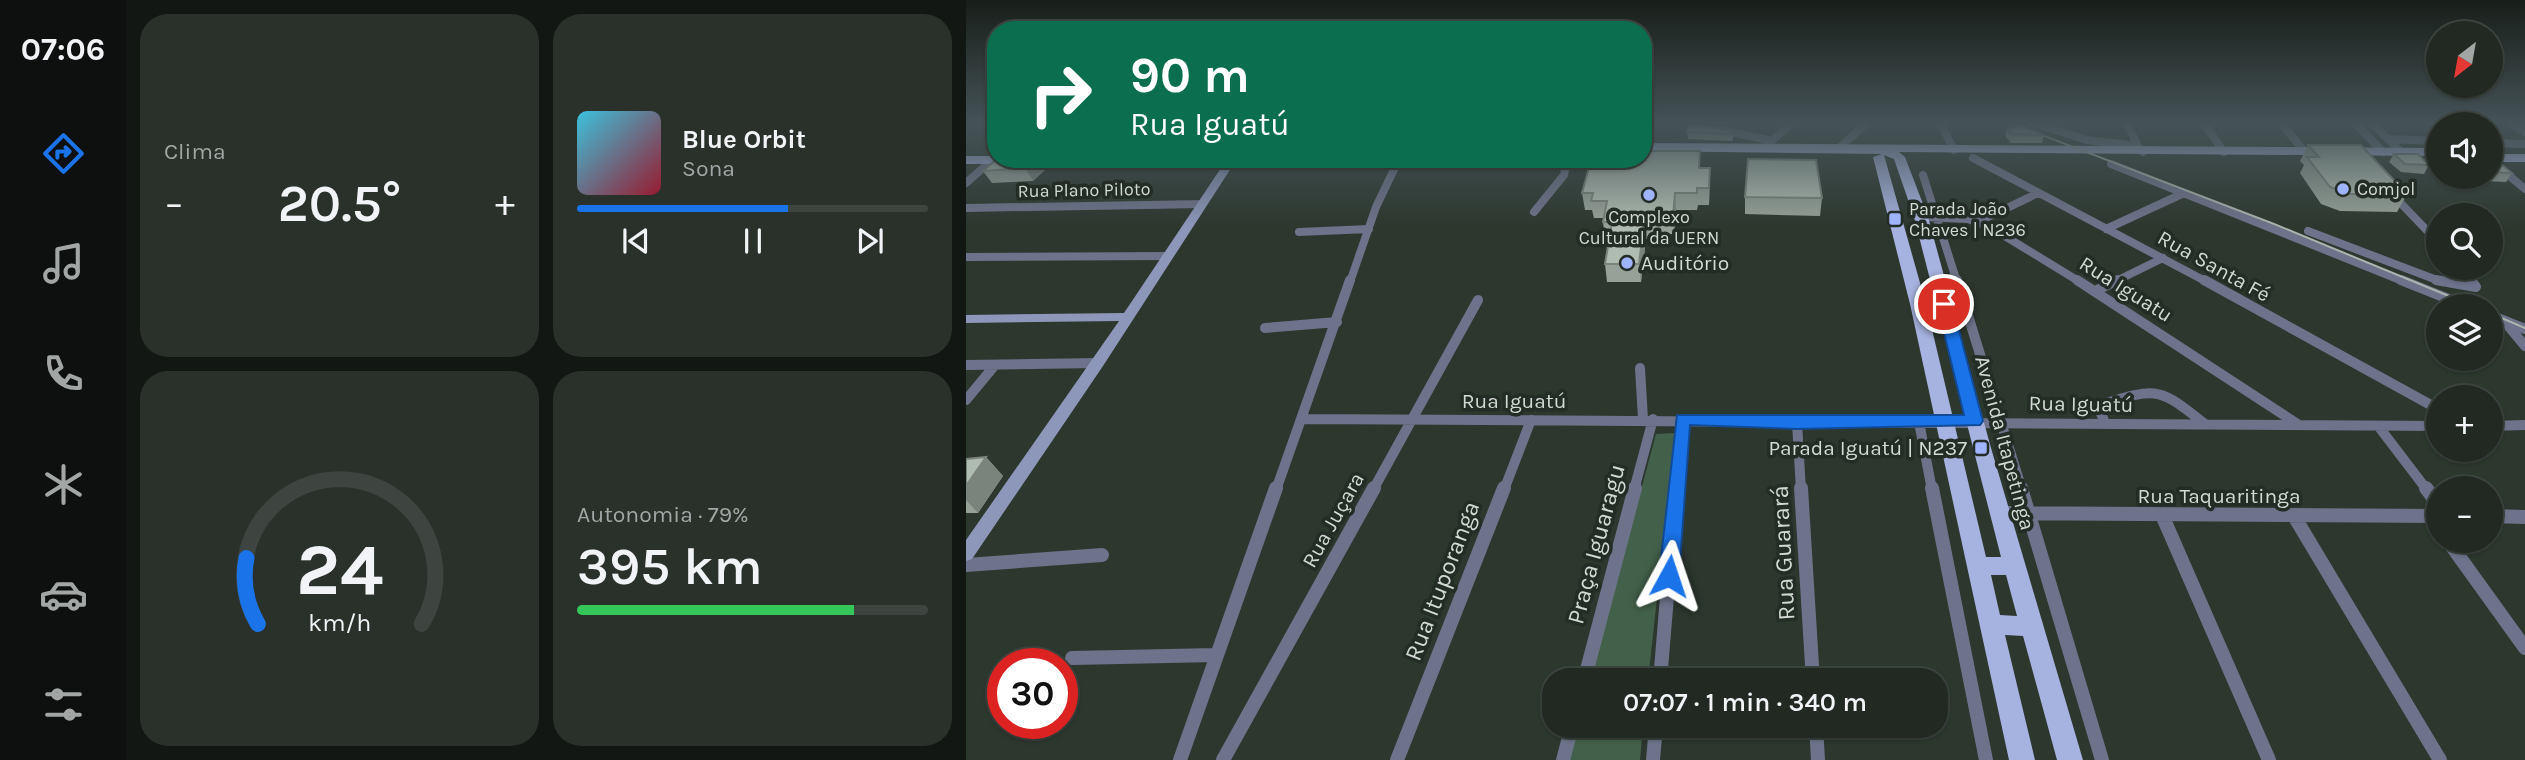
<!DOCTYPE html>
<html lang="pt">
<meta charset="utf-8">
<style>
:root{--surface:#212922;--page:#29312a;--text:#f1f3f6;--muted:#a2a6a5;--line:#3e4540;--accent:#1a73e8}
body{margin:0;font-family:Karla,sans-serif;background:var(--page);color:var(--text);height:100vh;display:flex;flex-direction:column;font-size:26px;white-space:nowrap}
*{box-sizing:border-box;margin:0}
p{font-size:23px;color:var(--muted)}
.icon{flex:none;width:38px;height:38px;fill:none;stroke:currentColor;stroke-width:2;stroke-linecap:round;stroke-linejoin:round}
.map{position:relative;flex:1;overflow:hidden}
.side{display:flex;flex-direction:column;gap:14px;padding:14px;background:#121713;width:840px}
.side>*{flex:none}
.top-card{position:absolute;left:21px;top:21px;width:665px;height:147px;border-radius:28px;box-shadow:0 2px 5px #0004,0 0 0 2px var(--line);background:#0b6e4f;color:#fff;overflow:hidden}
.needle{width:46px;rotate:211deg}
.tools{position:absolute;left:1460px;top:21px;display:grid;gap:14px}
.tools a{display:grid;place-items:center;width:77px;height:77px;border-radius:50%;background:var(--surface);box-shadow:0 2px 5px #0004,0 0 0 2px var(--line);font-size:35px}
.speed{position:absolute;left:21px;top:648px;display:flex;gap:14px;font-size:35px;font-weight:700;text-align:center}
.speed>*{display:grid;place-content:center;width:91px;height:91px;border-radius:50%;background:var(--surface);box-shadow:0 2px 5px #0004,0 0 0 2px var(--line);line-height:1}
.speed .limit{border:10px solid #d22;background:#fff;color:#111}
.pin{position:absolute;display:grid;place-items:center;width:60px;height:60px;color:#fff;margin:-30px;border:4px solid #fff;border-radius:50%;box-shadow:0 2px 7px #0007}
.me{position:absolute;width:77px;margin:-38px;rotate:5deg;stroke-linejoin:round;filter:drop-shadow(0 0 5px #0008)}
.turn{display:flex;align-items:center;gap:24px;height:147px;padding:0 28px;font-size:32px}
.turn .icon{width:91px;height:91px;stroke-width:2.5}
.turn b{display:block;font-size:49px;line-height:60px}
.big{font-size:52px;font-weight:600;line-height:1.1}
.side .widget{flex:1;display:flex;flex-direction:column;justify-content:center;gap:10px;min-width:0;padding:0 24px;border-radius:28px;background:var(--page)}
.side .dial{align-items:center;gap:0}
.dial svg{height:182px;overflow:visible;fill:none;stroke:var(--line);stroke-width:7;stroke-linecap:round;text-anchor:middle}
.dial text{fill:var(--text);stroke:none}
.song{display:flex;align-items:center;gap:21px}
.cover{width:84px;height:84px;border-radius:10px;background:linear-gradient(135deg,hsl(190 70% 55%),hsl(350 70% 35%))}
.played{height:7px;border-radius:4px;background:linear-gradient(90deg,var(--accent) 60%,var(--line) 60%)}
.keys{display:flex;justify-content:space-around;direction:ltr}
.heat{display:flex;justify-content:space-between;align-items:center;font-size:38px;direction:ltr}
.charge{height:10px;border-radius:5px;background:linear-gradient(90deg,#34c759 79%,var(--line) 0)}
.side .tiles{flex:1;display:grid;gap:14px;grid-template-columns:repeat(2,1fr)}
.trip{position:absolute;left:576px;top:668px;width:406px;height:70px;border-radius:28px;background:var(--surface);box-shadow:0 2px 5px #0004,0 0 0 2px var(--line);font-weight:600;line-height:70px;text-align:center}
main{display:flex;flex:1;min-height:0}
.dock{display:flex;flex-direction:column;width:126px;justify-content:space-around;align-items:center;background:#0d100e;color:var(--muted)}
.dock .icon{width:49px;height:49px}
.dock .selected{color:var(--accent)}
.dock b{font-size:32px;color:var(--text)}
.map>svg:first-child{display:block}
</style>
<main>
<nav class="dock">
<b>07:06</b>
<svg class="icon selected" aria-label="directions" viewBox="0 0 24 24"><path d="M12 3l9 9-9 9-9-9zM9 14v-3h6M13 9l2 2-2 2"/></svg>
<svg class="icon" aria-label="music" viewBox="0 0 24 24"><path d="M9 18V5l10-2v13"/><circle cx="6" cy="18" r="3"/><circle cx="16" cy="16" r="3"/></svg>
<svg class="icon" aria-label="phone" viewBox="0 0 24 24"><path d="M5 4h4l2 5-3 2q2 4 5 5l2-3 5 2v4C11 20 4 13 5 4z"/></svg>
<svg class="icon" aria-label="climate" viewBox="0 0 24 24"><path d="M12 3v18M4 7l16 10M4 17L20 7"/></svg>
<svg class="icon" aria-label="car" viewBox="0 0 24 24"><path d="M5 17H2v-5l4-1 3-4h7l3 4 3 1v5h-3M9 17h6M6 11h13"/><circle cx="7" cy="17" r="2"/><circle cx="17" cy="17" r="2"/></svg>
<svg class="icon" aria-label="filters" viewBox="0 0 24 24"><path d="M4 7h16M4 17h16"/><circle cx="9" cy="7" r="2"/><circle cx="15" cy="17" r="2"/></svg>
</nav>
<section class="side">
<div class="tiles">
<div class="widget"><p>Clima</p>
<div class="heat"><a>−</a><b class="big">20.5°</b><a>+</a></div>
</div>
<div class="widget">
<div class="song"><i class="cover"></i><div><b>Blue Orbit</b><p>Sona</p></div></div>
<div class="played"></div>
<div class="keys"><svg class="icon" aria-label="previous" viewBox="0 0 24 24"><path d="M18 5L8 12l10 7zM5 5v14"/></svg><svg class="icon" aria-label="pause" viewBox="0 0 24 24"><path d="M8 5v14M16 5v14"/></svg><svg class="icon" aria-label="next" viewBox="0 0 24 24"><path d="M6 5l10 7-10 7zM19 5v14"/></svg></div>
</div>
<div class="widget dial"><svg viewBox="0 0 100 80">
<path d="M14 69A42 42 0 1 1 86 69"/>
<path d="M14 69A42 42 0 0 1 9 40" stroke="#1a73e8"/>
<text x="50" y="56" font-size="32" font-weight="700">24</text>
<text x="50" y="72" font-size="11">km/h</text>
</svg></div>
<div class="widget"><p>Autonomia · 79%</p><b class="big">395 km</b><div class="charge"></div></div>
</div>
</section>
<div class="map">
<svg width="1559" height="760" viewBox="0 0 1559 760">
<rect width="100%" height="100%" fill="#2c372e"/>
<path fill="#43614a" d="M709 433 682 681H624L690 434Z
M612 726H677L674 760H603Z"/>
<g fill="none" stroke-linecap="round" stroke-linejoin="round">
<path stroke="#6d738a" stroke-width="8" d="M974 122 988 150
M1064 122 1121 140 1172 146 1177 152
M1160 122 1172 146
M1237 122 1258 152
M1314 122 1339 152
M1388 122 1417 152
M1405 122 1435 152
M1543 122 1559 132
M677 125 684 122
M755 130 803 140
M1422 139 1472 141
M1524 143 1559 144
M801 145 827 122
M873 148 902 122
M1007 158 1241 282
M1145 164 1439 282
M1534 168 1559 189
M957 175 991 282
M0 183 26 160
M1425 193 1472 242
M0 208 236 204
M568 212 598 175 601 159
M955 217 1002 219 1024 227 1114 282
M1012 222 1072 193
M1140 229 1218 193
M1342 231 1476 282
M333 232 403 229
M0 257 202 256
M1497 268 1506 282
M384 282 410 207 433 159
M1148 282 1197 258"/>
<path stroke="#6d738a" stroke-width="10" d="M991 280 1056 490
M1111 280 1333 425
M1238 280 1472 409
M1435 280 1500 306
M1470 280 1510 287 1505 280
M1129 291 1152 280
M1524 315 1559 329
M1539 322 1559 346
M299 328 371 322
M0 365 132 363
M674 368 677 419
M0 400 29 365
M338 419 1472 426
M953 422 966 490
M831 423 835 490
M1139 423 1134 411 1137 404C1192 387 1194 388 1239 424
M1524 426 1559 425
M1413 427 1461 490
M310 490 384 280
M407 490 512 300
M538 490 565 420
M668 490 687 419
M710 490 716 419"/>
<path stroke="#6d738a" stroke-width="14" d="M835 488 847 681
M966 488 1020 760
M1055 488 1136 760
M1460 488 1472 504
M1034 513 1472 516
M1196 515 1303 760
M1328 516 1474 760
M1524 516 1559 517
M1482 541 1559 648
M0 565 136 555
M106 658 250 655
M618 681 669 488
M694 681 710 488
M850 726 852 760
M214 760 310 488
M257 760 408 488
M431 760 538 488
M597 760 606 726
M687 760 690 726"/>
<path fill="#8d97ba" fill-rule="evenodd" d="M261 159H271L137 366 6 559 0 561V540L153 321 0 323V315L158 313Z"/>
<path fill="#a6b2df" fill-rule="evenodd" d="M677 143 1472 148V156L933 152 939 157 962 217 1025 448 1117 760H1091L1057 636 1039 635 1069 760H1043L944 304 907 157 916 154 677 151ZM918 155 928 159 948 217 1035 557H1020L960 304ZM1025 575H1040L1051 616 1034 615Z
M1524 154H1559V162H1524Z
M0 156H30V159H169L163 163 0 164Z"/>
<path stroke="#acb4ae" stroke-width="2" d="M1042 122 1308 224 1507 306
M1524 313 1559 328"/>
</g>
<path fill="#96a298" d="M1041 128 1078 135 1076 143H1045L1039 136Z
M721 132H767V138L766 141 722 139Z
M1342 145 1441 194 1431 212 1374 211 1355 204 1334 173 1338 165 1334 161Z
M1428 154 1463 165 1458 174 1435 172 1423 162Z
M1524 155 1546 173 1540 182 1496 180 1493 177H1524Z
M31 159H79L83 166 67 181 26 183 17 171Z
M734 168H744L743 205H732L731 210H710L708 234H700V239H680L675 282H641L639 264 643 239H639L637 222 638 218H628L626 210H619L616 193Z
M779 197 856 198 854 216 779 214Z
M20 457 37 476 12 513H0V459Z"/>
<path fill="#7a847c" d="M69 159H79L83 166 67 181 59 168Z
M744 168V185L743 205V188Z
M709 193 710 210 708 234 707 216Z
M678 222 680 239 675 282 673 264Z
M20 457 37 476 12 513 0 500V486Z"/>
<path fill="#afbcb1" stroke="#7a847c" stroke-width="2" d="M723 122 767 132 766 134 721 132Z
M1056 126 1078 135 1047 134 1041 128Z
M1342 145H1395L1441 194H1383L1364 187 1341 157H1353Z
M678 151H734L733 168H744L743 188H731V193H709L707 216H699V222H678L673 264H639L646 222H637L641 201H625L627 193H616L624 164H663L674 159H677Z
M1428 154H1452L1463 165 1439 164Z
M1524 155 1546 173 1524 172Z
M31 159H69L59 168 17 171Z
M782 159 850 160 856 198 779 197Z
M20 457 0 486V459Z"/>
<linearGradient id="sky" x2="0" y2="1"><stop stop-color="#181e19"/><stop offset="0.54" stop-color="#455357"/><stop offset="1" stop-color="#455357" stop-opacity="0"/></linearGradient>
<rect width="1559" height="228" fill="url(#sky)"/>
<path fill="#1a73e8" stroke="#114b97" stroke-width="2" d="M978 300 986 304 1017 421 1014 425 831 429 724 425 713 576 710 582H696L693 576 711 415H998L971 304Z"/>
<g fill="#a0b3fd" stroke="#232d25" stroke-width="2.5">
<circle cx="1377" cy="189" r="7"/>
<circle cx="683" cy="195" r="7"/>
<rect x="922" y="212" width="14" height="14" rx="3.5"/>
<circle cx="661" cy="263" r="7"/>
<rect x="1008" y="441" width="14" height="14" rx="3.5"/>
</g>
<g text-anchor="middle" dominant-baseline="central" stroke-width="7" stroke-linejoin="round" paint-order="stroke">
<g font-size="18" fill="#d2d9d4" stroke="#232d25" text-anchor="start">
<text x="1391" y="189">Comjol</text>
<text x="943" y="209">Parada João<tspan x="943" dy="21">Chaves | N236</tspan></text>
<text x="683" y="217" text-anchor="middle">Complexo<tspan x="683" dy="21">Cultural da UERN</tspan></text>
</g>
<g font-size="18" fill="#d2d9d4" stroke="#232d25">
<text transform="translate(118 190) rotate(-1)">Rua Plano Piloto</text>
</g>
<g font-size="21" fill="#d2d9d4" stroke="#232d25" text-anchor="start">
<text x="675" y="263">Auditório</text>
<text x="1001" y="448" text-anchor="end">Parada Iguatú | N237</text>
</g>
<g font-size="21" fill="#d2d9d4" stroke="#232d25">
<text transform="translate(1248 266) rotate(29)">Rua Santa Fé</text>
<text transform="translate(1160 289) rotate(32)">Rua Iguatu</text>
<text x="548" y="401">Rua Iguatú</text>
<text transform="translate(1115 404) rotate(1)">Rua Iguatú</text>
<text transform="translate(1039 443) rotate(75)">Avenida Itapetinga</text>
<text x="1253" y="496">Rua Taquaritinga</text>
<text transform="translate(367 520) rotate(-61)">Rua Juçara</text>
</g>
<g font-size="24" fill="#d2d9d4" stroke="#232d25">
<text transform="translate(630 544) rotate(-75)">Praça Iguaragu</text>
<text transform="translate(817 553) rotate(-93)">Rua Guarará</text>
<text transform="translate(476 581) rotate(-69)">Rua Ituporanga</text>
</g>
</g>
</svg>
<div class="tools">
<a><svg class="needle" viewBox="-14 -14 28 28"><path d="M0-13l5 13h-10z" fill="#e53935"/><path d="M0 13l5-13h-10z" fill="#a2a6a5"/></svg></a>
<a><svg class="icon" aria-label="sound" viewBox="0 0 24 24"><path d="M4 9h4l5-4v14l-5-4H4zM17 9q2 3 0 6"/></svg></a>
<a><svg class="icon" aria-label="search" viewBox="0 0 24 24"><circle cx="10" cy="10" r="6"/><path d="M15 15l6 6"/></svg></a>
<a><svg class="icon" aria-label="layers" viewBox="0 0 24 24"><path d="M12 4l9 5-9 5-9-5zM3 14l9 5 9-5"/></svg></a>
<a>+</a>
<a>−</a>
</div>
<div class="speed"><div class="limit">30</div></div>
<div class="pin" style="left:978px;top:304px;background:#d93025"><svg class="icon" aria-label="arrive" viewBox="0 0 24 24"><path d="M6 21V4h12l-3 4 3 4H6"/></svg></div>
<svg class="me" style="left:703px;top:576px" viewBox="-20 -20 40 40"><path d="M0-17L14 15 0 8-14 15z" fill="#1a73e8" stroke="#fff" stroke-width="4"/></svg>
<div class="trip">07:07 · 1 min · 340 m</div>
<div class="top-card">
<div class="turn"><svg class="icon" aria-label="right" viewBox="0 0 24 24"><path d="M7 20v-9h11M14 6l5 5-5 5"/></svg><div><b>90 m</b>Rua Iguatú</div></div>
</div>
</div>
</main>
